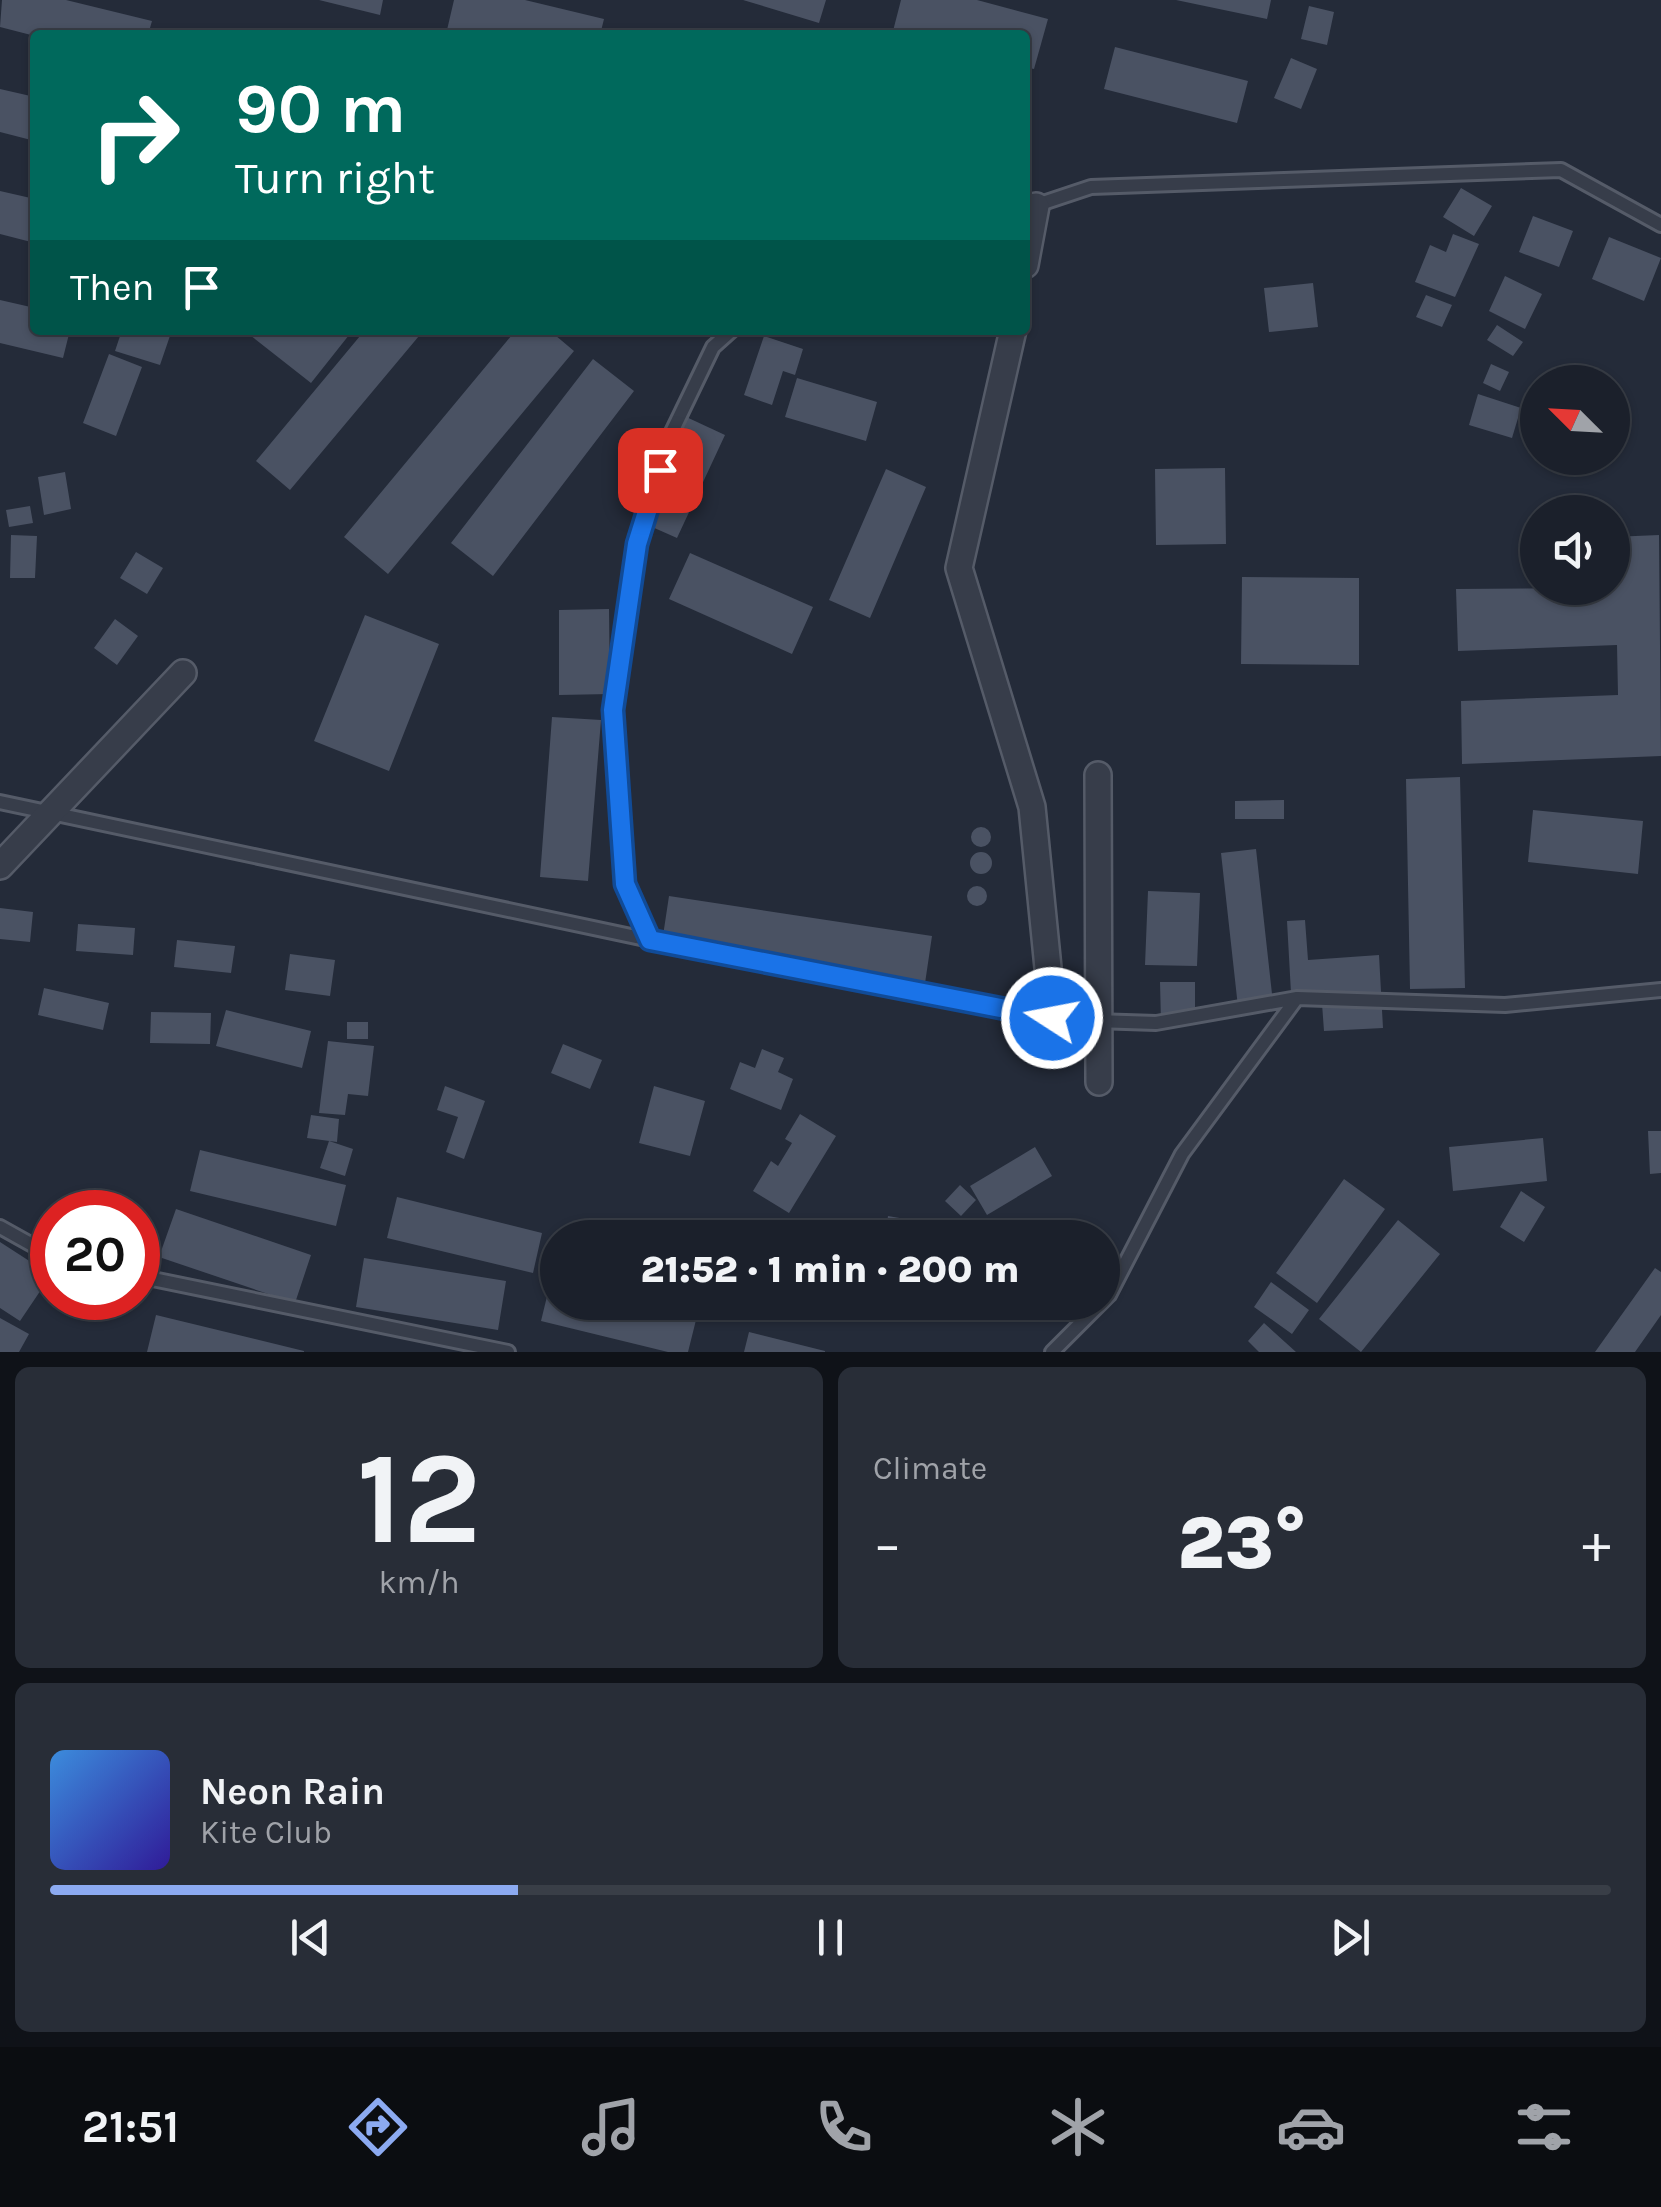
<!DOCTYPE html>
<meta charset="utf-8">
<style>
:root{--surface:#1b202b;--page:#282d37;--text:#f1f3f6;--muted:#a0a3a9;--line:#393e47;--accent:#8caaf1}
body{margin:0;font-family:Karla,sans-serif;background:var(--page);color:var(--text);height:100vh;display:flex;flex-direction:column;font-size:38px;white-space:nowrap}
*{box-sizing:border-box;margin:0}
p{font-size:32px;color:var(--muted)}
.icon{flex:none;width:55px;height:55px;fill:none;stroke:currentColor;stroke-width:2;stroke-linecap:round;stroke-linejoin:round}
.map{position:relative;height:1352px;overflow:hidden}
.sheet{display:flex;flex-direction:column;gap:15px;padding:15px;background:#0f1218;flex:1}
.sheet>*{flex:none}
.banner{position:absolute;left:30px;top:30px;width:1000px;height:305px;border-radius:10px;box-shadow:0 2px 8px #0004,0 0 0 2px var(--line);background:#00695c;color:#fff;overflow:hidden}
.needle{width:65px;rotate:294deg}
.controls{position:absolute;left:1520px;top:365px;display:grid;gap:20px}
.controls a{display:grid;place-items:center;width:110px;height:110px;border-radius:50%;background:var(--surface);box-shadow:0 2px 8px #0004,0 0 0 2px var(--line);font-size:50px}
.speed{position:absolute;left:30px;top:1190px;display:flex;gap:20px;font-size:50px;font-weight:700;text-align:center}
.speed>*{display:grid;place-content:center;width:130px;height:130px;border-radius:50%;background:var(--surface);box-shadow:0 2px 8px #0004,0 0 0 2px var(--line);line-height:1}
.speed .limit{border:15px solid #d22;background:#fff;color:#111}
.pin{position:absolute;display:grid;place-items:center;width:85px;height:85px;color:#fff;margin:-42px;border-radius:20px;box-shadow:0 5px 15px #0006}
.me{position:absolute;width:110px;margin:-55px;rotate:281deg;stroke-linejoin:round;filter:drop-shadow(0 0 8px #0008)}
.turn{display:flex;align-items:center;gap:35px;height:210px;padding:0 40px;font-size:45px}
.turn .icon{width:130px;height:130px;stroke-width:2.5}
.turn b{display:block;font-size:70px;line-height:85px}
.then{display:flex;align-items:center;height:95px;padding:0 40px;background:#0003;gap:20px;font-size:38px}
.big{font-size:75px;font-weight:800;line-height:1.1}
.sheet .widget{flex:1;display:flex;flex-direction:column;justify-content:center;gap:15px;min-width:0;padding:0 35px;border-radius:15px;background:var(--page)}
.sheet .dial{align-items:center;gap:0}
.dial b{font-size:130px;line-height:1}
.song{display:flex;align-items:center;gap:30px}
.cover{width:120px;height:120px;border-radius:15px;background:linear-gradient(135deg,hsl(210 70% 55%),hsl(250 70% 35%))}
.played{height:10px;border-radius:5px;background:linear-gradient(90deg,var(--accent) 30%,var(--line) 30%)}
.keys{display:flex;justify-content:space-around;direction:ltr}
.heat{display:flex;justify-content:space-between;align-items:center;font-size:55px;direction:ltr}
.sheet .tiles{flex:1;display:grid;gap:15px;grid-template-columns:1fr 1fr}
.widget:last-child{grid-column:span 2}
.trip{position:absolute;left:540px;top:1220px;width:580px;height:100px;border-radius:50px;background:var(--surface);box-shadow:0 2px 8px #0004,0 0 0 2px var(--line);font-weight:800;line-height:100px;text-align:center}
.dock{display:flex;height:160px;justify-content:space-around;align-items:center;background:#0b0d11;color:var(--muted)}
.dock .icon{width:70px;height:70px}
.dock .on{color:var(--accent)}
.dock b{font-size:45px;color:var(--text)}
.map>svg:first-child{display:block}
</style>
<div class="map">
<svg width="1661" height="1352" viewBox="0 0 1661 1352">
<rect width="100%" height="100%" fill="#242b39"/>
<path fill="#4a5263" d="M2 0H66L152 21 148 35 35 36 0 27Z
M319 0H383L380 15Z
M454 0H525L604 19 600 35H466L447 30Z
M743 0H826L819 23Z
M901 0H977L1048 19 1034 69 1025 67V35H906L893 31Z
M1176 0H1271L1267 19Z
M1309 6 1334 12 1327 45 1301 39Z
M1115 47 1248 81 1237 123 1104 89Z
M1291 58 1317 69 1301 109 1274 98Z
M0 89 35 97V141L0 132Z
M1461 188 1492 206 1474 236 1443 217Z
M0 191 35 199V243L0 234Z
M1533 216 1573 231 1559 267 1519 252Z
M1453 234 1479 244 1455 297 1415 282 1430 245 1446 252Z
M1609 237 1661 258 1644 301 1592 279Z
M1505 276 1542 294 1525 329 1489 311Z
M1313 283 1318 327 1269 332 1264 288Z
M1426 295 1452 305 1442 327 1416 317Z
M0 300 35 308V330H70L63 358 0 343Z
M1497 325 1523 342 1513 356 1487 340Z
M122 330H172L160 365 115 351Z
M254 330H353L311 383 250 335Z
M365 330H424L290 490 256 461Z
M516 330H549L574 351 388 574 344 537Z
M764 336 803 349 795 375 783 371 772 405 744 395Z
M109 354 142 367 116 436 83 423Z
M593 359 634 391 493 576 451 543Z
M1491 364 1509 372 1500 391 1483 383Z
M797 378 877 402 866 441 785 417Z
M1478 394 1521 408 1512 438 1469 425Z
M682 415 725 435 677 538 634 519Z
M1225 468 1226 544 1156 545 1155 469Z
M886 469 926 487 870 618 829 600Z
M65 472 71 509 44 515 38 477Z
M30 506 33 523 9 527 6 510Z
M11 535 37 536 35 578H10Z
M1659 535 1661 756 1462 764 1461 701 1618 695 1617 645 1458 651 1456 589 1612 588V537Z
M136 552 163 568 147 594 120 578Z
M690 553 813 607 792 654 669 599Z
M1242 577 1359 578V665L1241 664Z
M609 609 610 694 559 695V610Z
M365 615 439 644 389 771 314 741Z
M115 619 138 636 117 665 94 648Z
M552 717 601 720 588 881 540 877Z
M1460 777 1465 988 1410 989 1406 779Z
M1284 800V819H1235V801Z
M1533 810 1643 821 1638 874 1528 862Z
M971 837a10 10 0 1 1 20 0a10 10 0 1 1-20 0Z
M1256 849 1273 1003 1238 1007 1221 853Z
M970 863a11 11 0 1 1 22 0a11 11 0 1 1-22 0Z
M967 896a10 10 0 1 1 20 0a10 10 0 1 1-20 0Z
M1148 891 1200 893 1197 966 1145 965Z
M669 896 932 936 924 990 661 949Z
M0 908 33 912 30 942 0 939Z
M1305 920 1308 960 1379 955 1383 1028 1324 1031 1321 990 1291 993 1287 921Z
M78 924 135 928 133 955 76 951Z
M177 940 235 946 231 973 174 967Z
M290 954 335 960 330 996 285 990Z
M1160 982H1195V1021L1161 1022Z
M44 988 109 1003 103 1030 38 1015Z
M226 1010 311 1031 302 1068 216 1046Z
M151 1012 211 1013 210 1044 150 1043Z
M347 1022H368V1039H347Z
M328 1041 374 1046 368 1096 348 1094 345 1115 319 1113Z
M563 1044 602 1060 590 1089 551 1073Z
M762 1049 784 1058 778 1072 793 1079 781 1110 730 1089 740 1062 755 1068Z
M445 1086 485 1101 464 1159 446 1152 458 1117 437 1110Z
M654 1086 705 1101 690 1156 639 1143Z
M800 1114 836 1136 789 1213 753 1191 771 1161 778 1166 792 1143 785 1139Z
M311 1115 339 1119 337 1142 307 1138Z
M1648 1131H1661V1173L1650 1174Z
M1543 1138 1547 1181 1453 1191 1449 1147Z
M329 1141 353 1149 345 1176 320 1168Z
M1035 1147 1052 1176 987 1215 970 1186Z
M200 1150 346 1185 336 1226 190 1191Z
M1344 1179 1385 1209 1317 1303 1276 1273Z
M960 1185 976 1200 961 1216 945 1201Z
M1521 1191 1545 1207 1524 1242 1500 1227Z
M397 1197 542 1233 533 1273 387 1238Z
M176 1209 311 1255 295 1303 159 1257Z
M888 1216 911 1220 908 1238H885Z
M1398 1220 1440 1254 1361 1352 1319 1319Z
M0 1242 51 1275 20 1321 0 1308Z
M364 1258 506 1281 498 1330 356 1307Z
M1655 1268 1661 1272V1315L1635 1352H1595Z
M551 1280 558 1282V1302H642L697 1316 688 1352H668L541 1321Z
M1271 1282 1309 1310 1292 1334 1254 1307Z
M156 1315 304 1351V1352H147Z
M0 1318 29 1334 19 1352H0Z
M1264 1323 1296 1352H1259L1248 1341Z
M749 1332 825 1351V1352H744Z"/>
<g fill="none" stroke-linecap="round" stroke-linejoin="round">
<g stroke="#555b68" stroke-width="18">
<path id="lane" d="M1031 207 1091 187 1561 170 1661 225
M0 802 650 940 1065 1020 1156 1023 1297 998 1505 1005 1661 990
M650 940 625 884 613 710 637 544 672 432 713 347 732 330
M0 1227 52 1256
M138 1276 508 1352
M1102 1302 1109 1295 1182 1154 1297 998
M1052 1352 1102 1302"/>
</g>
<g stroke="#555b68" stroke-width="30">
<path id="street" d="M1025 265 1036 206
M1013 330 959 568 1032 807 1053 1018
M1098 775 1099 1082
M0 866 183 673"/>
</g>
<use href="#lane" stroke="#373d4a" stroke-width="12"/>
<use href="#street" stroke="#373d4a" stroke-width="25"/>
</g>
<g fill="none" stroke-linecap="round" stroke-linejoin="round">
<g stroke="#114b97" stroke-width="25">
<path id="route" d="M660 470 637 544 613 710 625 884 650 940 1052 1018"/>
</g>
<use href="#route" stroke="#1a73e8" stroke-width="18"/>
</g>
</svg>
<div class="controls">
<a><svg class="needle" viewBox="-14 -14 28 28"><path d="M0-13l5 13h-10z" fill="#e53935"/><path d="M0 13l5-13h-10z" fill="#a0a3a9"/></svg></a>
<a><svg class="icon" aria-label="sound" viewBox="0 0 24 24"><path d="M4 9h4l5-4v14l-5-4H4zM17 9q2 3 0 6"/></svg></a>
</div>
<div class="speed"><div class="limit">20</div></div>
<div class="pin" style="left:660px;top:470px;background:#d93025"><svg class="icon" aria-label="arrive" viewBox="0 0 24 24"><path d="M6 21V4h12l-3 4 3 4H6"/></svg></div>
<svg class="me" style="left:1052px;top:1018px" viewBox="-20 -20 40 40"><circle r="17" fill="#1a73e8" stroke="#fff" stroke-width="3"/><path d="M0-11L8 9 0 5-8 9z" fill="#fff"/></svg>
<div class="trip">21:52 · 1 min · 200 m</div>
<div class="banner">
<div class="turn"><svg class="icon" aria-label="right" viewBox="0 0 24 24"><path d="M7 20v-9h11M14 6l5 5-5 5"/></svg><div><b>90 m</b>Turn right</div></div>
<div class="then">Then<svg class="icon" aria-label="arrive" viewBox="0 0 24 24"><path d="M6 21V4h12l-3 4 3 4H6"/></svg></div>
</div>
</div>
<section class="sheet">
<div class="tiles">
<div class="widget dial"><b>12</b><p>km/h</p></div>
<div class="widget"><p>Climate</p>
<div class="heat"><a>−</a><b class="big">23°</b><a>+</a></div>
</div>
<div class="widget">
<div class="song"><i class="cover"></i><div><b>Neon Rain</b><p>Kite Club</p></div></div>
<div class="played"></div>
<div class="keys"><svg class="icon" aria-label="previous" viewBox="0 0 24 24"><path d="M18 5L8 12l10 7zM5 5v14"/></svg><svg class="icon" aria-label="pause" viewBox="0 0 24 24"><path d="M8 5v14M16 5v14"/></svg><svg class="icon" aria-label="next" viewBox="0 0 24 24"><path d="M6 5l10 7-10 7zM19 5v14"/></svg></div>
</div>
</div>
</section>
<nav class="dock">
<b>21:51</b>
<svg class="icon on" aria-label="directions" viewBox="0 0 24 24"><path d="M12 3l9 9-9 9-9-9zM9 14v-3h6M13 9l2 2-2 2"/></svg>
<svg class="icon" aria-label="music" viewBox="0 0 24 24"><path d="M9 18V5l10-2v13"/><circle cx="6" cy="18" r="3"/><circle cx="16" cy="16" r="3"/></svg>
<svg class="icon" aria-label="phone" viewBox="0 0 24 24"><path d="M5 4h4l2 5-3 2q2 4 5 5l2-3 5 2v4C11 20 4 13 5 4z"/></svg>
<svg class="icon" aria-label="climate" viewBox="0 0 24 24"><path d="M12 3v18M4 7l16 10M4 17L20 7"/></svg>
<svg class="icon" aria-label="car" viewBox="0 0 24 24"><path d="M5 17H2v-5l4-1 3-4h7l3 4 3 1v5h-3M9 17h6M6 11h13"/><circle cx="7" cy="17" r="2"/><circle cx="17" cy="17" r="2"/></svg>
<svg class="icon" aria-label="filters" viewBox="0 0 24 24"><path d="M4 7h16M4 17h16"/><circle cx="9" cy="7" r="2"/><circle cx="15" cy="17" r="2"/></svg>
</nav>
